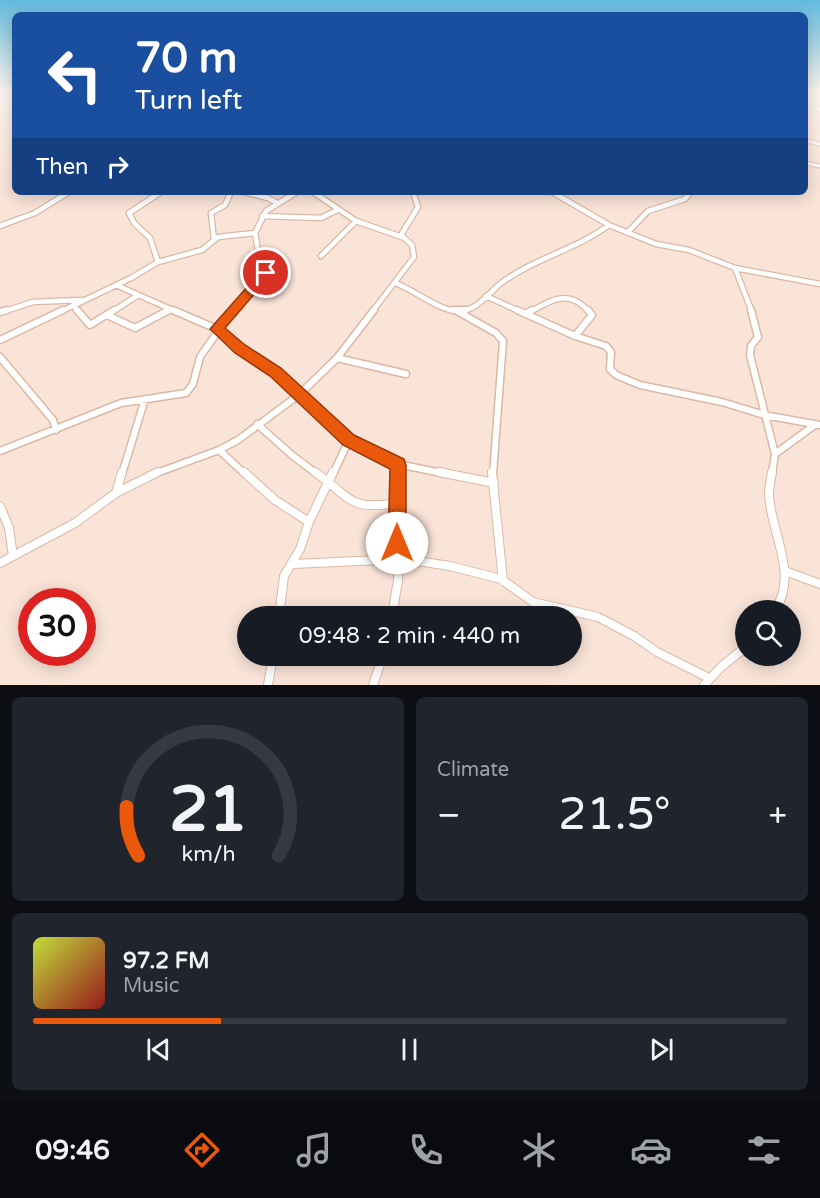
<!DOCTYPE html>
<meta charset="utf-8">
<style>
:root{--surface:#171b24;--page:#20242c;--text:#f1f3f6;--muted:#9ea1a6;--line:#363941;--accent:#ea580c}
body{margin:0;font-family:"Varela Round",sans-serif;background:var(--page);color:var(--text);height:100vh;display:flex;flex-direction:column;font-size:22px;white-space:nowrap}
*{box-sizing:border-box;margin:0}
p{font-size:20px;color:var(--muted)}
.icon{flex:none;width:33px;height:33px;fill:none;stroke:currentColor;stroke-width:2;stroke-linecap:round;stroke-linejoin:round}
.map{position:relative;height:685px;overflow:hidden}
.details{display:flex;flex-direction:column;gap:12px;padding:12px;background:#0d0f14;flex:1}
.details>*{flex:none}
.top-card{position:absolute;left:12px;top:12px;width:796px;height:183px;border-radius:9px;box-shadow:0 3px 15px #0003;background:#1a4fa0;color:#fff;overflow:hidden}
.tools{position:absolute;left:735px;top:600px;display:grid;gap:12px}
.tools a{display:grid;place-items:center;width:66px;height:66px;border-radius:50%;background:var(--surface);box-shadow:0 3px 15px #0003;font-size:30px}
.speed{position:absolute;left:18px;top:588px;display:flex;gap:12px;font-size:30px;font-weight:700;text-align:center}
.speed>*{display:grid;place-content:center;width:78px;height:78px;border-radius:50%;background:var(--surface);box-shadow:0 3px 15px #0003;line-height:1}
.speed .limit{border:9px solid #d22;background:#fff;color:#111}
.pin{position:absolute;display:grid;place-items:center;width:51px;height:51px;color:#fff;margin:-26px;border:3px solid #fff;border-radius:50%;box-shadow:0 2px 6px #0007}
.me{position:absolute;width:66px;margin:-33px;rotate:0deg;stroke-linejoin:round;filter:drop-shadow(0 0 4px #0008)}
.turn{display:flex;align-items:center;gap:21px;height:126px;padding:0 24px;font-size:27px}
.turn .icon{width:78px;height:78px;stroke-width:2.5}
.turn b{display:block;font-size:42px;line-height:51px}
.then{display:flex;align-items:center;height:57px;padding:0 24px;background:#0003;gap:12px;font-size:22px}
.big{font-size:45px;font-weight:600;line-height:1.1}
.details .tile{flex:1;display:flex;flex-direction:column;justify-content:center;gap:9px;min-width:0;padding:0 21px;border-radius:9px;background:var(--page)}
.details .dial{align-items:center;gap:0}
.dial svg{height:156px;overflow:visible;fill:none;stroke:var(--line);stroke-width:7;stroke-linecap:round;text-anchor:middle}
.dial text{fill:var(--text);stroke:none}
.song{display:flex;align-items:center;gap:18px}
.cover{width:72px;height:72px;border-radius:9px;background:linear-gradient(135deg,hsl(70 70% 55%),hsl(0 70% 35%))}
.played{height:6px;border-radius:3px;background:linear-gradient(90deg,var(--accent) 25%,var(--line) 25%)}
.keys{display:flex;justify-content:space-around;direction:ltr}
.heat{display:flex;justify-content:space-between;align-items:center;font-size:33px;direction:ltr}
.details .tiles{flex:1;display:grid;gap:12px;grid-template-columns:1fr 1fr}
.tile:last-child{grid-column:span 2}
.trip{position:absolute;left:237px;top:606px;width:345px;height:60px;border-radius:30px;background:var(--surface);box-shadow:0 3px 15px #0003;font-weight:600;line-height:60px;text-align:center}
.dock{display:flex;height:96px;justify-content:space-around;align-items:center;background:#090b0e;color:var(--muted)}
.dock .icon{width:42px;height:42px}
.dock .current{color:var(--accent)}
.dock b{font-size:27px;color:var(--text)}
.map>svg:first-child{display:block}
</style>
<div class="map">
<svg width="820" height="685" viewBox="0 0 820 685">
<rect width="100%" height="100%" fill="#fae4d8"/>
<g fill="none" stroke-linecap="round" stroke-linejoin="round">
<g stroke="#dbb8a5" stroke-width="5">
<path id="street-far3" d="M806 93 820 111
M807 97H820
M0 98 15 93
M806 141 820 144
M806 163 820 166"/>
</g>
<g stroke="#dbb8a5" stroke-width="7">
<path id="street-far2" d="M244 192 268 198 277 203
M313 192 356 221 402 237
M552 192 609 225 656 244 689 250 735 268 820 284
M262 216 321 218 337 210
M0 226 35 213 69 192
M628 232 648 211 685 199 691 192
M214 240 211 213 225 205 231 192
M321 256 356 221
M158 262 150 238 134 223 129 213 161 192
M735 268 752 312
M395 283C415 290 437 310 458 311 475 312 488 294 500 284 532 259 575 250 609 225
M116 285 177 312
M486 296 521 312
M73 305 78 312
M2 312 33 302 81 300
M60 312 131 278 158 262 202 250 218 237 255 233 266 211 297 192
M112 312 138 295
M166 312 171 309
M232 312 276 262 275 259 258 251 255 233
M372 312 414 257 412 245 401 235 418 207 413 192
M530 312C552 299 570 289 589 312"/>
</g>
<g stroke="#dbb8a5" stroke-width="9">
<path id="street-far1" d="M77 310 90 325 114 310
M173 310 219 330 240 349 276 372 349 440 398 464V474
M453 310H466
M517 310 575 336 606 346 611 352 610 369 616 375 640 385 722 402 764 415 820 425
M751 310 758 337 751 346 750 355 775 454 772 474
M457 311 496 333 503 341 493 474
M0 312 7 310
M527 313 532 310
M107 315 135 328 169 310
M217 329 234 310
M575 336 592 315 588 310
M0 340 63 310
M0 357 53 420 56 430
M337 358 406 374
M257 424 293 456 317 474
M219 450 245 474
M0 451 121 403 186 393 193 384 200 357 219 330
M775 454 816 424
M398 464 446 474
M122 474 145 399
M154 474 219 450 238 440 300 394 337 358 374 310
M333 474 349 440"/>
</g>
<g stroke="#dbb8a5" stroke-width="10">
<path id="street" d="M244 472 275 500 309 522
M315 472C352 498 348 511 397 503
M439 472 494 483
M492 472 503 581
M772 472C771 479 769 488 769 495 771 533 799 575 775 610
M116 493 122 472
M0 506 9 528 13 556
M0 563 75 523 116 493 158 472
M293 564 403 559 450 566 501 579 533 602 598 617 634 636 657 652 709 678
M785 571 820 584
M279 616 284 576 300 549 309 522 333 472
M392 616 398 580V472
M268 685 273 656
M373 685 383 656
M704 685 722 666 746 647"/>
</g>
<use href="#street-far3" stroke="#fff" stroke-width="3"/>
<use href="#street-far2" stroke="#fff" stroke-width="4.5"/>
<use href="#street-far1" stroke="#fff" stroke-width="6"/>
<use href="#street" stroke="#fff" stroke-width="8"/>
</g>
<linearGradient id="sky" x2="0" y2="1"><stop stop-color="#61bbdd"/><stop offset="0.49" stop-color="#fdf3ed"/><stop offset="1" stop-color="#fdf3ed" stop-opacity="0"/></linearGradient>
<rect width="820" height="188" fill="url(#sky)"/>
<path fill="#ea580c" stroke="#983908" stroke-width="1.5" d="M266 269 272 273 270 276 225 328 245 345 281 368 354 435 404 459 406 465V543L404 550 397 553 391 550 388 543 390 469 343 445 270 376 235 353 210 329 262 270Z"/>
</svg>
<div class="tools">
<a><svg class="icon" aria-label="search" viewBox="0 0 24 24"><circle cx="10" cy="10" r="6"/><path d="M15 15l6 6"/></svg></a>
</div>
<div class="speed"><div class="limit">30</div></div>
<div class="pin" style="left:266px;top:273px;background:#d93025"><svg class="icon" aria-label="arrive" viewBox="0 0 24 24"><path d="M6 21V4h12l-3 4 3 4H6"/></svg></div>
<svg class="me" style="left:397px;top:543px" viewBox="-20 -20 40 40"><circle r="19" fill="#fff"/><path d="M0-13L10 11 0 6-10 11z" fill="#ea580c"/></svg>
<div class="trip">09:48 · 2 min · 440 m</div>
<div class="top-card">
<div class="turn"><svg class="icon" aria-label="left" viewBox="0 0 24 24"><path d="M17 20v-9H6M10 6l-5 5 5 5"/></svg><div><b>70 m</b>Turn left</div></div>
<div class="then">Then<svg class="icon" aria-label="right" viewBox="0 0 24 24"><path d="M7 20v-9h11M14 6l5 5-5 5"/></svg></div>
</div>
</div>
<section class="details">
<div class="tiles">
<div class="tile dial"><svg viewBox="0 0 100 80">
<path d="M14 69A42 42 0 1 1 86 69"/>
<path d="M14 69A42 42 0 0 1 8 44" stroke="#ea580c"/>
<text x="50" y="56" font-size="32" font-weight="700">21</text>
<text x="50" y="72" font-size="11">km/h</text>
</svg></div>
<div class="tile"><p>Climate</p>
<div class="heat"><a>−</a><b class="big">21.5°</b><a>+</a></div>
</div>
<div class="tile">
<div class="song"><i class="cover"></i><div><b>97.2 FM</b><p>Music</p></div></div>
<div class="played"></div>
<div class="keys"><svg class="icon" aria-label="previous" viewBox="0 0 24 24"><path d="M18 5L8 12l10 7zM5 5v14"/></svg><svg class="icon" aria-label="pause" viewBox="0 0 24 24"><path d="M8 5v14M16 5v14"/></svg><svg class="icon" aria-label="next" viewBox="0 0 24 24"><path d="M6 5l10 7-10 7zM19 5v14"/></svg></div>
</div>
</div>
</section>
<nav class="dock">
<b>09:46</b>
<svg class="icon current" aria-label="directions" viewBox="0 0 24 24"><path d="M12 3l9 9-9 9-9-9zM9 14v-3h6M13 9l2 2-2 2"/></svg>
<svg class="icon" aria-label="music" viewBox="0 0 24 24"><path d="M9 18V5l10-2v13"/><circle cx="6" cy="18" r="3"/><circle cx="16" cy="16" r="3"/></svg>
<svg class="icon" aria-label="phone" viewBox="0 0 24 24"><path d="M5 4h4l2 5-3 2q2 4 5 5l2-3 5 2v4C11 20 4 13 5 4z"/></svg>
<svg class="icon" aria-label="climate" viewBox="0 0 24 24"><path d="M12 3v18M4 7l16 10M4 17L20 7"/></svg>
<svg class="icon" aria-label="car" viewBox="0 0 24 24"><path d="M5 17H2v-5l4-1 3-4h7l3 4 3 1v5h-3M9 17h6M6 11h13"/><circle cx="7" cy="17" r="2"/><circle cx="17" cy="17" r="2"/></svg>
<svg class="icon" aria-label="filters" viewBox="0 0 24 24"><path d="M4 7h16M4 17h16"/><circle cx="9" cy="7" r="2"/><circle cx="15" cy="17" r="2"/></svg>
</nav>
